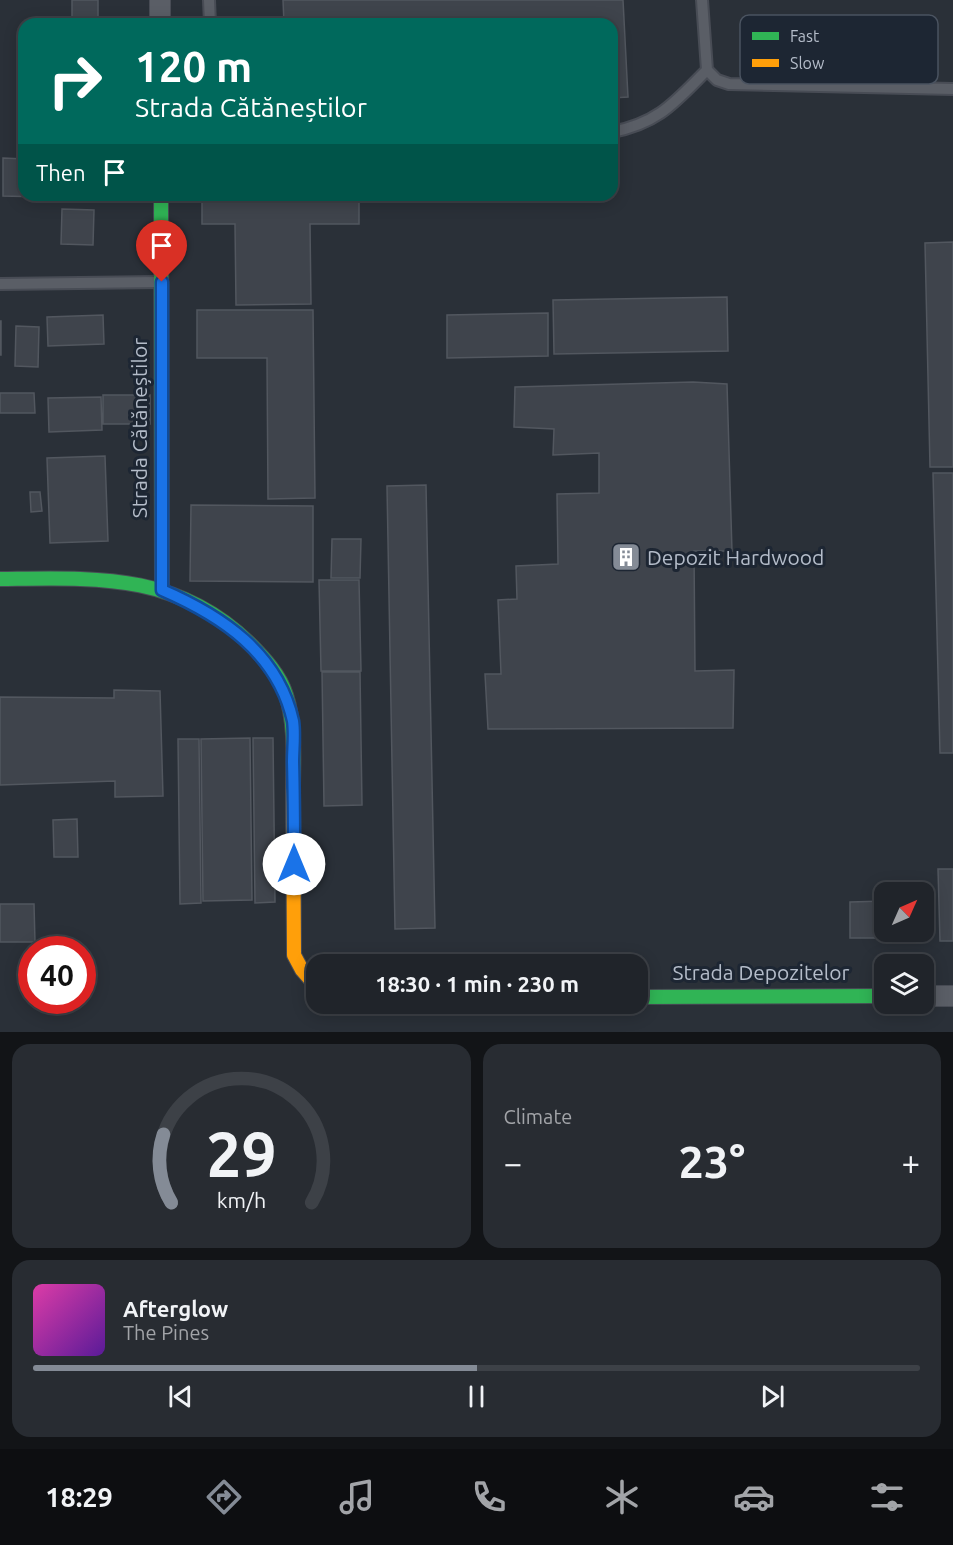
<!DOCTYPE html>
<meta charset="utf-8">
<style>
:root{--surface:#20242a;--page:#282c32;--text:#f1f3f6;--muted:#a2a4a8;--line:#3d4147;--accent:#848b96}
body{margin:0;font-family:Ubuntu,sans-serif;background:var(--page);color:var(--text);height:100vh;display:flex;flex-direction:column;font-size:22px;white-space:nowrap}
*{box-sizing:border-box;margin:0}
p{font-size:20px;color:var(--muted)}
.icon{flex:none;width:33px;height:33px;fill:none;stroke:currentColor;stroke-width:2;stroke-linecap:round;stroke-linejoin:round}
.map{position:relative;height:1032px;overflow:hidden}
.sheet{display:flex;flex-direction:column;gap:12px;padding:12px;background:#121417;flex:1}
.sheet>*{flex:none}
.banner{position:absolute;left:18px;top:18px;width:600px;height:183px;border-radius:18px;box-shadow:0 3px 15px #0003,0 0 0 2px var(--line);background:#00695c;color:#fff;overflow:hidden}
.needle{width:39px;rotate:45deg}
.controls{position:absolute;left:874px;top:882px;display:grid;gap:12px}
.controls a{display:grid;place-items:center;width:60px;height:60px;border-radius:12px;background:var(--surface);box-shadow:0 3px 15px #0003,0 0 0 2px var(--line);font-size:30px}
.speed{position:absolute;left:18px;top:936px;display:flex;gap:12px;font-size:30px;font-weight:700;text-align:center}
.speed>*{display:grid;place-content:center;width:78px;height:78px;border-radius:50%;background:var(--surface);box-shadow:0 3px 15px #0003,0 0 0 2px var(--line);line-height:1}
.speed .limit{border:9px solid #d22;background:#fff;color:#111}
.pin{position:absolute;display:grid;place-items:center;width:51px;height:51px;color:#fff;margin:-62px -26px;border-radius:50% 50% 50% 0;rotate:-45deg;box-shadow:0 0 6px #0007}
.pin .icon{rotate:45deg}
.me{position:absolute;width:66px;margin:-33px;rotate:0deg;stroke-linejoin:round;filter:drop-shadow(0 0 4px #0008)}
.turn{display:flex;align-items:center;gap:21px;height:126px;padding:0 18px;font-size:27px}
.turn .icon{width:78px;height:78px;stroke-width:2.5}
.turn b{display:block;font-size:42px;line-height:51px}
.then{display:flex;align-items:center;height:57px;padding:0 18px;background:#0003;gap:12px;font-size:22px}
.big{font-size:45px;font-weight:700;line-height:1.1}
.sheet .widget{flex:1;display:flex;flex-direction:column;justify-content:center;gap:9px;min-width:0;padding:0 21px;border-radius:18px;background:var(--page)}
.sheet .dial{align-items:center;gap:0}
.dial svg{height:156px;overflow:visible;fill:none;stroke:var(--line);stroke-width:7;stroke-linecap:round;text-anchor:middle}
.dial text{fill:var(--text);stroke:none}
.song{display:flex;align-items:center;gap:18px}
.cover{width:72px;height:72px;border-radius:9px;background:linear-gradient(135deg,hsl(320 70% 55%),hsl(270 70% 35%))}
.played{height:6px;border-radius:3px;background:linear-gradient(90deg,var(--accent) 50%,var(--line) 50%)}
.keys{display:flex;justify-content:space-around;direction:ltr}
.heat{display:flex;justify-content:space-between;align-items:center;font-size:33px;direction:ltr}
.sheet .tiles{flex:1;display:grid;gap:12px;grid-template-columns:1fr 1fr}
.widget:last-child{grid-column:span 2}
.trip{position:absolute;left:306px;top:954px;width:342px;height:60px;border-radius:18px;background:var(--surface);box-shadow:0 3px 15px #0003,0 0 0 2px var(--line);font-weight:700;line-height:60px;text-align:center}
.tab-bar{display:flex;height:96px;justify-content:space-around;align-items:center;background:#0d0e11;color:var(--muted)}
.tab-bar .icon{width:42px;height:42px}
.tab-bar .current{color:var(--accent)}
.tab-bar b{font-size:27px;color:var(--text)}
.map>svg:first-child{display:block}
</style>
<div class="map">
<svg width="953" height="1032" viewBox="0 0 953 1032">
<rect width="100%" height="100%" fill="#2a3038"/>
<path fill="#3f444c" stroke="#52575f" stroke-width="1.5" d="M72 0H98V21H72Z
M283 0H623L628 97 612 98V24H284Z
M3 158 24 159V195L44 197 3 196Z
M202 195H359V224H310L311 304 236 305 235 224H202Z
M62 209 94 210 93 245 61 244Z
M953 242V467H930L925 243Z
M727 297 728 351 554 354 553 300Z
M197 310H313L315 498 268 499 267 358H197Z
M548 313V356L447 358V315Z
M103 315 104 344 48 346 47 317Z
M0 321H1V355H0Z
M16 326 39 327 38 367 15 366Z
M693 382 727 384 732 551H694L695 671 734 670 733 728 488 729 485 674H501L498 600 517 599 516 566 558 564 557 494 599 493V453L553 455 554 429 514 427 515 387Z
M0 393H34L35 413H0Z
M103 395H150V424H103Z
M101 397 102 430 49 432 48 398Z
M105 456 108 541 50 543 47 458Z
M933 473H953V753H940Z
M426 485 435 928 395 929 387 486Z
M30 492H40L42 511 31 512Z
M191 505 313 506V582L190 581Z
M332 539H361L360 578H331Z
M319 580H359L361 671H321Z
M322 672H360L362 805 324 806Z
M114 690 160 691 163 796 115 797V781L0 785V697L114 698Z
M250 738 252 900 203 901 201 739Z
M253 738H273L275 902 255 903Z
M178 739H199L201 903 180 904Z
M77 819 78 857H54L53 820Z
M938 869H953V941H940Z
M885 901V932H908V938H850V902Z
M0 904H34L35 942H0Z"/>
<g fill="none" stroke-linecap="round" stroke-linejoin="round">
<g stroke="#484c55" stroke-width="14">
<path id="lane" d="M209 0 210 24
M702 0 707 70 717 80 729 84 953 89
M612 132C659 123 675 102 707 70
M0 284 159 282"/>
</g>
<g stroke="#484c55" stroke-width="22">
<path id="street" d="M160 0V24
M924 996H953"/>
</g>
<g stroke="#484c55" stroke-width="16">
<path id="fast" d="M161 195 162 590
M0 579C93 578 177 572 249 643 264 658 280 675 286 695 296 726 293 758 293 791
M638 997 885 996"/>
</g>
<g stroke="#484c55" stroke-width="16">
<path id="slow" d="M293 791 294 955 302 970 316 986"/>
</g>
<use href="#lane" stroke="#5a5e66" stroke-width="10"/>
<use href="#street" stroke="#5a5e66" stroke-width="20"/>
<use href="#fast" stroke="#30b455" stroke-width="14"/>
<use href="#slow" stroke="#ff9f0a" stroke-width="14"/>
</g>
<g fill="none" stroke-linecap="round" stroke-linejoin="round">
<g stroke="#114b97" stroke-width="15">
<path id="route" d="M162 282V590C222 616 278 653 293 721 295 734 293 749 293 762 294 796 294 830 294 864"/>
</g>
<use href="#route" stroke="#1a73e8" stroke-width="10"/>
</g>
<defs>
<g id="building-square" transform="scale(1.5)"><rect x="-9" y="-9" width="18" height="18" rx="4" fill="#848b96" stroke="#1d2633"/><path d="M-4-6H4V6H1V3H-1V6H-4ZM-2.5-4.3h1.7v1.8h-1.7ZM.8-4.3h1.7v1.8H.8ZM-2.5-1h1.7V.8h-1.7ZM.8-1h1.7V.8H.8Z" fill="#fff"/></g>
</defs>
<g fill-rule="evenodd">
<use href="#building-square" x="626" y="557"/>
</g>
<g text-anchor="middle" dominant-baseline="central" stroke-width="6" stroke-linejoin="round" paint-order="stroke">
<g font-size="21" fill="#b4bcc9" stroke="#1d2633">
<text transform="translate(139 428) rotate(-90)">Strada Cătăneștilor</text>
<text x="761" y="972">Strada Depozitelor</text>
</g>
<g font-size="21" fill="#b4bcc9" stroke="#1d2633" text-anchor="start">
<text x="647" y="557">Depozit Hardwood</text>
</g>
</g>
<rect x="740" y="15" width="198" height="69" rx="9" fill="#1d2633" stroke="#4a5360" stroke-width="1.5"/>
<rect x="752" y="32" width="27" height="8" fill="#30b455"/>
<rect x="752" y="59" width="27" height="8" fill="#ff9f0a"/>
<g font-size="16" fill="#b4bcc9">
<text x="790" y="42">Fast</text>
<text x="790" y="69">Slow</text>
</g>
</svg>
<div class="controls">
<a><svg class="needle" viewBox="-14 -14 28 28"><path d="M0-13l5 13h-10z" fill="#e53935"/><path d="M0 13l5-13h-10z" fill="#a2a4a8"/></svg></a>
<a><svg class="icon" aria-label="layers" viewBox="0 0 24 24"><path d="M12 4l9 5-9 5-9-5zM3 14l9 5 9-5"/></svg></a>
</div>
<div class="speed"><div class="limit">40</div></div>
<div class="pin" style="left:162px;top:282px;background:#d93025"><svg class="icon" aria-label="arrive" viewBox="0 0 24 24"><path d="M6 21V4h12l-3 4 3 4H6"/></svg></div>
<svg class="me" style="left:294px;top:864px" viewBox="-20 -20 40 40"><circle r="19" fill="#fff"/><path d="M0-13L10 11 0 6-10 11z" fill="#1a73e8"/></svg>
<div class="trip">18:30 · 1 min · 230 m</div>
<div class="banner">
<div class="turn"><svg class="icon" aria-label="right" viewBox="0 0 24 24"><path d="M7 20v-9h11M14 6l5 5-5 5"/></svg><div><b>120 m</b>Strada Cătăneștilor</div></div>
<div class="then">Then<svg class="icon" aria-label="arrive" viewBox="0 0 24 24"><path d="M6 21V4h12l-3 4 3 4H6"/></svg></div>
</div>
</div>
<section class="sheet">
<div class="tiles">
<div class="widget dial"><svg viewBox="0 0 100 80">
<path d="M14 69A42 42 0 1 1 86 69"/>
<path d="M14 69A42 42 0 0 1 10 34" stroke="#848b96"/>
<text x="50" y="56" font-size="32" font-weight="700">29</text>
<text x="50" y="72" font-size="11">km/h</text>
</svg></div>
<div class="widget"><p>Climate</p>
<div class="heat"><a>−</a><b class="big">23°</b><a>+</a></div>
</div>
<div class="widget">
<div class="song"><i class="cover"></i><div><b>Afterglow</b><p>The Pines</p></div></div>
<div class="played"></div>
<div class="keys"><svg class="icon" aria-label="previous" viewBox="0 0 24 24"><path d="M18 5L8 12l10 7zM5 5v14"/></svg><svg class="icon" aria-label="pause" viewBox="0 0 24 24"><path d="M8 5v14M16 5v14"/></svg><svg class="icon" aria-label="next" viewBox="0 0 24 24"><path d="M6 5l10 7-10 7zM19 5v14"/></svg></div>
</div>
</div>
</section>
<nav class="tab-bar">
<b>18:29</b>
<svg class="icon current" aria-label="directions" viewBox="0 0 24 24"><path d="M12 3l9 9-9 9-9-9zM9 14v-3h6M13 9l2 2-2 2"/></svg>
<svg class="icon" aria-label="music" viewBox="0 0 24 24"><path d="M9 18V5l10-2v13"/><circle cx="6" cy="18" r="3"/><circle cx="16" cy="16" r="3"/></svg>
<svg class="icon" aria-label="phone" viewBox="0 0 24 24"><path d="M5 4h4l2 5-3 2q2 4 5 5l2-3 5 2v4C11 20 4 13 5 4z"/></svg>
<svg class="icon" aria-label="climate" viewBox="0 0 24 24"><path d="M12 3v18M4 7l16 10M4 17L20 7"/></svg>
<svg class="icon" aria-label="car" viewBox="0 0 24 24"><path d="M5 17H2v-5l4-1 3-4h7l3 4 3 1v5h-3M9 17h6M6 11h13"/><circle cx="7" cy="17" r="2"/><circle cx="17" cy="17" r="2"/></svg>
<svg class="icon" aria-label="filters" viewBox="0 0 24 24"><path d="M4 7h16M4 17h16"/><circle cx="9" cy="7" r="2"/><circle cx="15" cy="17" r="2"/></svg>
</nav>
